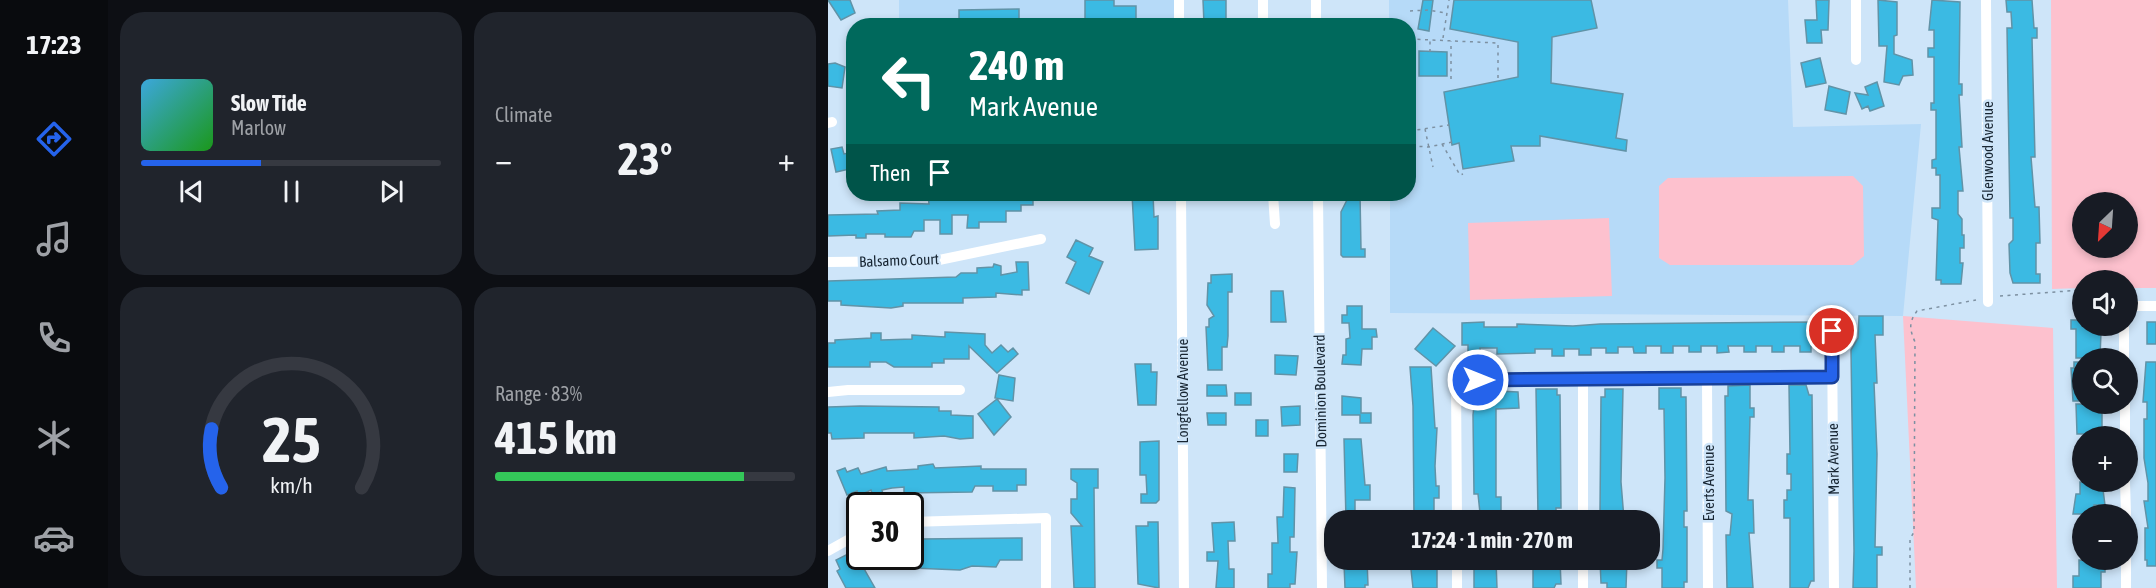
<!DOCTYPE html>
<meta charset="utf-8">
<style>
:root{--surface:#171b24;--page:#20242c;--text:#f1f3f6;--muted:#9ea1a6;--line:#363941;--accent:#2563eb}
body{margin:0;font-family:"Asap Condensed",sans-serif;background:var(--page);color:var(--text);height:100vh;display:flex;flex-direction:column;font-size:22px;white-space:nowrap}
*{box-sizing:border-box;margin:0}
p{font-size:20px;color:var(--muted)}
.icon{flex:none;width:33px;height:33px;fill:none;stroke:currentColor;stroke-width:2;stroke-linecap:round;stroke-linejoin:round}
.map{position:relative;flex:1;overflow:hidden}
.side{display:flex;flex-direction:column;gap:12px;padding:12px;background:#0d0f14;width:720px}
.side>*{flex:none}
.banner{position:absolute;left:18px;top:18px;width:570px;height:183px;border-radius:24px;box-shadow:0 3px 9px #0003;background:#00695c;color:#fff;overflow:hidden}
.needle{width:39px;rotate:205deg}
.buttons{position:absolute;left:1244px;top:192px;display:grid;gap:12px}
.buttons a{display:grid;place-items:center;width:66px;height:66px;border-radius:50%;background:var(--surface);box-shadow:0 3px 9px #0003;font-size:30px}
.speed{position:absolute;left:18px;top:492px;display:flex;gap:12px;font-size:30px;font-weight:700;text-align:center}
.speed>*{display:grid;place-content:center;width:78px;height:78px;border-radius:50%;background:var(--surface);box-shadow:0 3px 9px #0003;line-height:1}
.speed .limit{border:3px solid #111;border-radius:9px;background:#fff;color:#111}
.pin{position:absolute;display:grid;place-items:center;width:51px;height:51px;color:#fff;margin:-26px;border:3px solid #fff;border-radius:50%;box-shadow:0 2px 6px #0007}
.me{position:absolute;width:66px;margin:-33px;rotate:90deg;stroke-linejoin:round;filter:drop-shadow(0 0 4px #0008)}
.turn{display:flex;align-items:center;gap:21px;height:126px;padding:0 24px;font-size:27px}
.turn .icon{width:78px;height:78px;stroke-width:2.5}
.turn b{display:block;font-size:42px;line-height:51px}
.then{display:flex;align-items:center;height:57px;padding:0 24px;background:#0003;gap:12px;font-size:22px}
.big{font-size:45px;font-weight:700;line-height:1.1}
.side .card{flex:1;display:flex;flex-direction:column;justify-content:center;gap:9px;min-width:0;padding:0 21px;border-radius:24px;background:var(--page)}
.side .dial{align-items:center;gap:0}
.dial svg{height:156px;overflow:visible;fill:none;stroke:var(--line);stroke-width:7;stroke-linecap:round;text-anchor:middle}
.dial text{fill:var(--text);stroke:none}
.song{display:flex;align-items:center;gap:18px}
.cover{width:72px;height:72px;border-radius:9px;background:linear-gradient(135deg,hsl(200 70% 55%),hsl(120 70% 35%))}
.played{height:6px;border-radius:3px;background:linear-gradient(90deg,var(--accent) 40%,var(--line) 40%)}
.keys{display:flex;justify-content:space-around;direction:ltr}
.heat{display:flex;justify-content:space-between;align-items:center;font-size:33px;direction:ltr}
.charge{height:9px;border-radius:4px;background:linear-gradient(90deg,#34c759 83%,var(--line) 0)}
.side .tiles{flex:1;display:grid;gap:12px;grid-template-columns:repeat(2,1fr)}
.trip{position:absolute;left:496px;top:510px;width:336px;height:60px;border-radius:24px;background:var(--surface);box-shadow:0 3px 9px #0003;font-weight:700;line-height:60px;text-align:center}
main{display:flex;flex:1;min-height:0}
.tabs{display:flex;flex-direction:column;width:108px;justify-content:space-around;align-items:center;background:#090b0e;color:var(--muted)}
.tabs .icon{width:42px;height:42px}
.tabs .current{color:var(--accent)}
.tabs b{font-size:27px;color:var(--text)}
.map>svg:first-child{display:block}
</style>
<main>
<nav class="tabs">
<b>17:23</b>
<svg class="icon current" aria-label="directions" viewBox="0 0 24 24"><path d="M12 3l9 9-9 9-9-9zM9 14v-3h6M13 9l2 2-2 2"/></svg>
<svg class="icon" aria-label="music" viewBox="0 0 24 24"><path d="M9 18V5l10-2v13"/><circle cx="6" cy="18" r="3"/><circle cx="16" cy="16" r="3"/></svg>
<svg class="icon" aria-label="phone" viewBox="0 0 24 24"><path d="M5 4h4l2 5-3 2q2 4 5 5l2-3 5 2v4C11 20 4 13 5 4z"/></svg>
<svg class="icon" aria-label="climate" viewBox="0 0 24 24"><path d="M12 3v18M4 7l16 10M4 17L20 7"/></svg>
<svg class="icon" aria-label="car" viewBox="0 0 24 24"><path d="M5 17H2v-5l4-1 3-4h7l3 4 3 1v5h-3M9 17h6M6 11h13"/><circle cx="7" cy="17" r="2"/><circle cx="17" cy="17" r="2"/></svg>
</nav>
<section class="side">
<div class="tiles">
<div class="card">
<div class="song"><i class="cover"></i><div><b>Slow Tide</b><p>Marlow</p></div></div>
<div class="played"></div>
<div class="keys"><svg class="icon" aria-label="previous" viewBox="0 0 24 24"><path d="M18 5L8 12l10 7zM5 5v14"/></svg><svg class="icon" aria-label="pause" viewBox="0 0 24 24"><path d="M8 5v14M16 5v14"/></svg><svg class="icon" aria-label="next" viewBox="0 0 24 24"><path d="M6 5l10 7-10 7zM19 5v14"/></svg></div>
</div>
<div class="card"><p>Climate</p>
<div class="heat"><a>−</a><b class="big">23°</b><a>+</a></div>
</div>
<div class="card dial"><svg viewBox="0 0 100 80">
<path d="M14 69A42 42 0 1 1 86 69"/>
<path d="M14 69A42 42 0 0 1 9 39" stroke="#2563eb"/>
<text x="50" y="56" font-size="32" font-weight="700">25</text>
<text x="50" y="72" font-size="11">km/h</text>
</svg></div>
<div class="card"><p>Range · 83%</p><b class="big">415 km</b><div class="charge"></div></div>
</div>
</section>
<div class="map">
<svg width="1328" height="588" viewBox="0 0 1328 588">
<rect width="100%" height="100%" fill="#cee5f9"/>
<path fill="#b6daf8" d="M71 0H346V25L71 26Z
M561 0H960L965 127 1093 124 1075 316 562 313V194H580V26L561 25Z"/>
<path fill="#fdc1ce" fill-rule="evenodd" d="M1223 0H1328V288H1299V280H1254V288L1224 289ZM1254 202H1299V248H1254Z
M1025 176 1035 186 1036 256 1025 265H842L831 258V186L840 178Z
M781 218 784 296 642 300 640 223Z
M1075 316 1225 328 1229 588H1088Z"/>
<path fill="#3bbae3" stroke="#6193a7" stroke-width="1.5" d="M0 0H22L27 13 13 20Z
M257 0H286V6H308V26H257Z
M375 0H398V23L376 24Z
M595 0H605L601 31 590 29Z
M626 0H763L769 28 724 37 723 83 795 94 788 138 799 140 798 151 712 136V146H683L686 161 635 169 631 143 624 145 616 92 690 77V42L622 29Z
M988 0H1001L1000 30H993L994 43H979L977 20H989Z
M1050 0 1069 2V35L1066 36V54L1084 60 1085 75 1075 76 1071 85 1056 82 1059 46H1051Z
M1104 0 1132 2 1131 84H1134V95H1131L1134 147H1131L1135 191H1130V214L1134 219V235H1136V248H1132V263H1135L1133 284H1113V280H1108L1110 220 1104 218V208H1112V175H1108V168H1104V160L1108 159V110H1103V103H1106V57H1100V48H1106V30H1101Z
M1178 0H1204L1206 28H1209V38H1204L1207 157H1203L1207 207H1211L1212 243H1208V274H1212V283H1185L1182 273 1181 244 1185 240V218H1182L1179 28H1184L1183 12H1179Z
M191 9V21L142 20V25H131V10Z
M591 51 619 52V76H591Z
M992 58 998 83 978 87 973 63Z
M7 63 17 67 14 88 0 86V64Z
M1049 82 1056 106 1042 111 1040 106 1034 109 1027 93 1040 95 1037 87Z
M1001 86 1022 92 1018 114 997 110Z
M14 147 16 154 26 152V168L8 172 3 149Z
M100 194H205V205H193V211H178V222H151V228H139L140 215H124V234H112V220H96V231H86L83 237H57V234H38V238H28V235L0 236V215L50 214 49 211 72 210V203L101 204Z
M304 194H325L326 217 330 216V249L307 250Z
M522 194H532L533 249H537V257H515L513 255V212Z
M248 240 265 248 261 256 275 262 261 294 238 283 248 262 239 257Z
M188 262H200L201 290H194V295L168 293V297L135 298V303H75V306L63 308 13 305V301H0V281L128 277 133 273H149V268L165 267 166 264 173 266V275L189 272Z
M404 274V292H400V336L399 347H394V370H380L378 327H381V319L386 316 379 305 380 283H383V275Z
M443 291H455L458 322H443Z
M519 306H534V329H548L549 337H544V349H534L533 365 514 364 515 355H518V339L522 338 521 323H514V315H519Z
M1031 316H1055V335H1047L1049 383H1046L1049 454 1047 547H1054V555H1049V588H1025L1026 551 1023 350 1030 338Z
M1243 320H1254V326H1271V332H1273L1272 358H1248V329H1243Z
M656 322V327H689V324L745 326 772 324 988 322V346H983V352H972V346H956V352H944V346H928V352H916V346H900L901 352 889 353V346H873V352H861V346H845V353H833V346H818V353H806L805 347H790V353H778V348H763V355H751V349H736V356H724V349H707V353L669 354V348H652V352H640V345H634V323Z
M1319 322H1328V344H1319Z
M605 328 627 346 608 366 587 349Z
M117 332 157 334V345L164 353 173 345 180 352 185 348 190 354 169 373 141 346V359H116V363H104V367H66L58 362H42V367H0V343H7V340L43 338V333H53V340L84 339V335L117 337Z
M447 355 470 356 468 375 447 374Z
M1246 362H1254V401H1245L1243 368H1246Z
M1318 362H1328V566H1319V560H1317V528H1320L1316 501H1320V483L1316 458V419H1319V402H1315Z
M307 364H323V372H329L328 405H310Z
M582 367H603L607 428H609L607 466 608 486H611V498H606V520H586L585 406Z
M171 375 187 378 185 401 167 398Z
M379 385H398L399 396H379Z
M922 385V408H926V417H922L920 500H925L926 533H921L925 588H899L898 535H902L904 514 898 511 897 396H900V386Z
M961 385H978L981 395H984L986 581H983L980 588H962V518H956V500H959V490H963V474H959V454H962Z
M831 388H853V397H858L859 511H856V527H859V582H856V588H834V568H829V560H834L835 549 837 478 836 409H831Z
M708 389H729V395H732L733 508H728V516H710Z
M777 389H795L793 482 796 519 776 520 775 512H772L773 397H777Z
M648 390 690 392 691 408 668 409V497H673V512L652 513 650 494H646L645 415 646 406H649Z
M407 393H423V405H407Z
M514 396 533 398V413H543V423H532V415H514Z
M169 399 183 417 166 435 150 414Z
M1248 404H1274V434H1249Z
M32 406 111 407V411H123V415L145 416V438L132 439 116 436 86 438V433H36V438L4 439 3 433H0V407Z
M472 406V425L454 426 453 407Z
M379 413H398V425H380Z
M428 420H440V436H428Z
M516 439H533L537 485H542V500H527V520H518Z
M331 441V500L328 503H313V494H319L318 475H312V442Z
M456 454H470L469 472H456Z
M105 464 107 468 153 466V469H198V485H189V491H165V486H147L144 492 76 493V487L64 488 54 490 55 495 45 497 43 490 30 496 29 491 19 495 9 471 17 468 19 472 30 468 33 474 58 467 59 471 90 469V466Z
M243 469H270V488H266L267 588H246L243 526H254L243 513V499H249V483L243 479Z
M1252 482H1274L1277 505H1266V514H1245L1248 494H1252Z
M456 487 467 488 466 537H462V552H469L467 584H462V588H440V574H444V543H450L449 517H455Z
M320 522H330L331 588 310 584 308 526H320Z
M406 522 407 541H400L401 569H406V588H388L390 561H379V552H386L384 523Z
M194 538V560H172L168 567 144 566 132 570 60 567V556H82V547H92V539Z
M24 552 29 561 31 560 47 588H18L9 571 12 569 8 560Z
M520 560H539L540 585H537V588H517L516 563H520Z
M582 560H609V588H585Z
M646 560H668L669 588H646Z
M705 560H732L733 584H728L726 588H705Z
M772 560H799L798 588H779V583H773Z
M1251 560 1277 561V572H1273V588H1245V576H1251Z"/>
<g fill="none" stroke-linecap="round" stroke-linejoin="round">
<path stroke="#7d90a1" stroke-width="1.5" stroke-dasharray="3 4.5" stroke-linecap="butt" d="M582 11 600 10 617 13
M615 38 621 0
M582 39 670 43V81
M602 52V40
M623 79V41
M597 129 605 167
M582 131 621 125
M614 144 632 175 635 174
M584 146 601 147 624 142
M1172 296 1254 290
M1082 588V539L1086 532 1087 342C1082 330 1080 323 1089 311L1148 300"/>
<path stroke="#fff" stroke-width="10" d="M351 0V26
M435 0V26
M488 0V26
M1158 0 1160 302
M1028 60V0
M0 123 4 122
M353 194 356 588
M445 194 447 224
M490 194 494 588
M0 262 106 261 213 239
M1299 306H1328
M1296 326V358
M1004 331 1006 588
M879 378 880 588
M0 392 20 390H132
M1297 404V436
M1297 482 1298 514
M629 520 628 380 1004 377
M755 520V379
M82 522 218 518V588
M0 551 32 533
M629 560V588
M755 560V588
M1298 560V588"/>
</g>
<g fill="none" stroke-linecap="round" stroke-linejoin="round">
<g stroke="#184099" stroke-width="15">
<path id="route" d="M650 380 1004 377V331"/>
</g>
<use href="#route" stroke="#2563eb" stroke-width="10"/>
</g>
<g text-anchor="middle" dominant-baseline="central" stroke-width="5" stroke-linejoin="round" paint-order="stroke">
<g font-size="15" fill="#182633" stroke="#cee5f9">
<text transform="translate(1159 151) rotate(-90)">Glenwood Avenue</text>
<text transform="translate(71 260) rotate(-2)">Balsamo Court</text>
<text transform="translate(354 391) rotate(-90)">Longfellow Avenue</text>
<text transform="translate(492 391) rotate(-91)">Dominion Boulevard</text>
<text transform="translate(1005 459) rotate(-91)">Mark Avenue</text>
<text transform="translate(880 483) rotate(-90)">Everts Avenue</text>
</g>
</g>
</svg>
<div class="buttons">
<a><svg class="needle" viewBox="-14 -14 28 28"><path d="M0-13l5 13h-10z" fill="#e53935"/><path d="M0 13l5-13h-10z" fill="#9ea1a6"/></svg></a>
<a><svg class="icon" aria-label="sound" viewBox="0 0 24 24"><path d="M4 9h4l5-4v14l-5-4H4zM17 9q2 3 0 6"/></svg></a>
<a><svg class="icon" aria-label="search" viewBox="0 0 24 24"><circle cx="10" cy="10" r="6"/><path d="M15 15l6 6"/></svg></a>
<a>+</a>
<a>−</a>
</div>
<div class="speed"><div class="limit">30</div></div>
<div class="pin" style="left:1004px;top:331px;background:#d93025"><svg class="icon" aria-label="arrive" viewBox="0 0 24 24"><path d="M6 21V4h12l-3 4 3 4H6"/></svg></div>
<svg class="me" style="left:650px;top:380px" viewBox="-20 -20 40 40"><circle r="17" fill="#2563eb" stroke="#fff" stroke-width="3"/><path d="M0-11L8 9 0 5-8 9z" fill="#fff"/></svg>
<div class="trip">17:24 · 1 min · 270 m</div>
<div class="banner">
<div class="turn"><svg class="icon" aria-label="left" viewBox="0 0 24 24"><path d="M17 20v-9H6M10 6l-5 5 5 5"/></svg><div><b>240 m</b>Mark Avenue</div></div>
<div class="then">Then<svg class="icon" aria-label="arrive" viewBox="0 0 24 24"><path d="M6 21V4h12l-3 4 3 4H6"/></svg></div>
</div>
</div>
</main>
